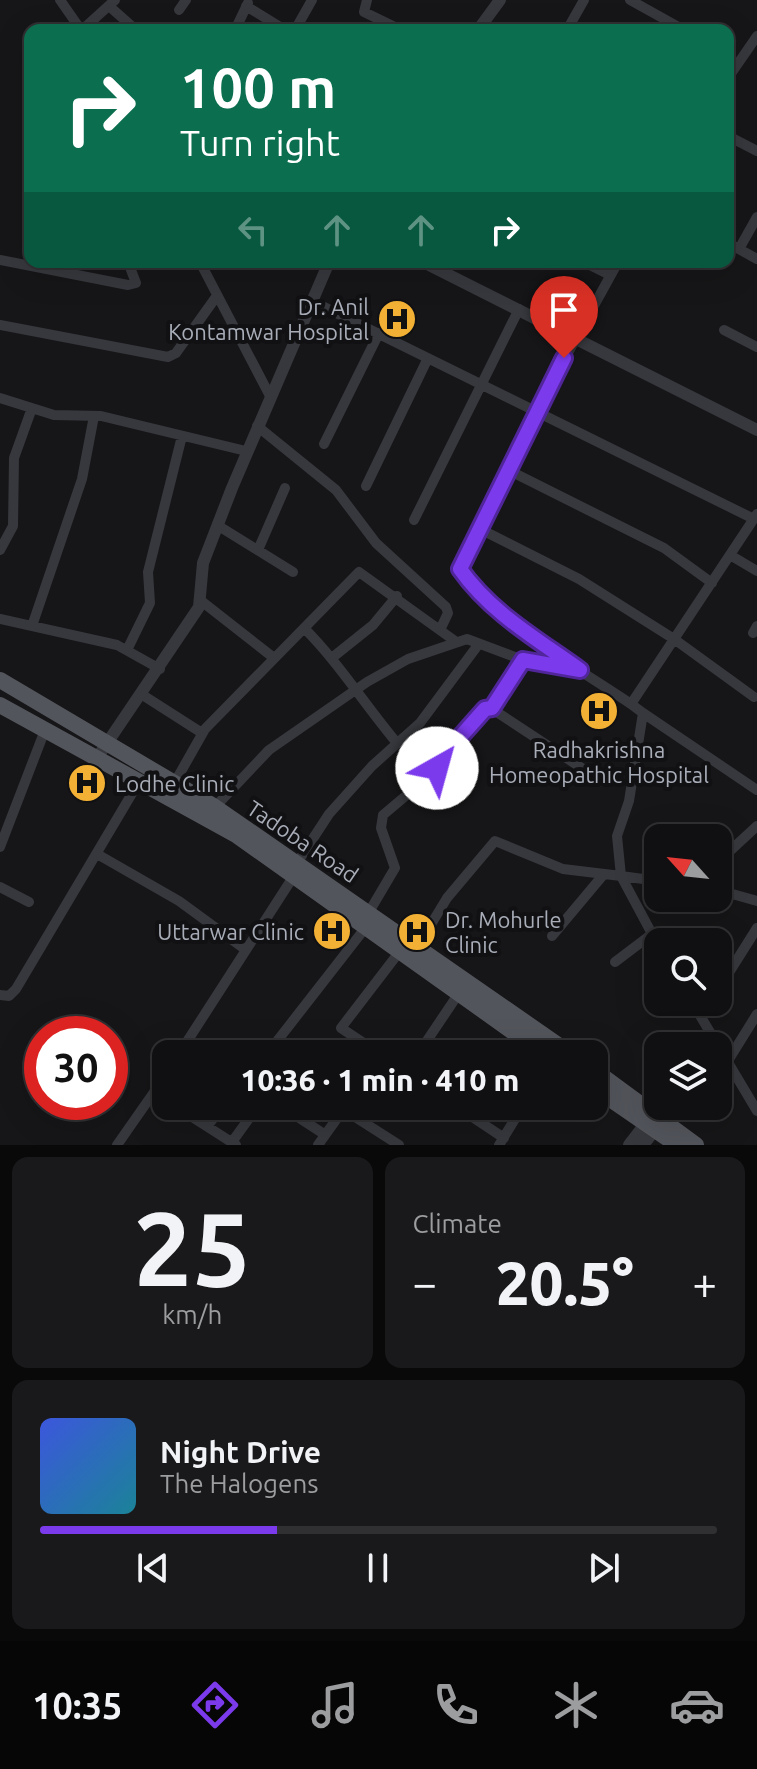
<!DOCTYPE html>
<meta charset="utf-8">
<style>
:root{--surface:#101012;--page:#19191b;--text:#f1f3f6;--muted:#9c9d9f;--line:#303032;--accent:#7c3aed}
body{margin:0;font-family:Ubuntu,sans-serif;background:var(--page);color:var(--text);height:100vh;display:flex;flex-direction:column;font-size:30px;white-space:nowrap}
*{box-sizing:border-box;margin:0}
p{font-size:26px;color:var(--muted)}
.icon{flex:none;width:44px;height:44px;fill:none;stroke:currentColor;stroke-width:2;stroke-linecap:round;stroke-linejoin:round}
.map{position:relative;height:1145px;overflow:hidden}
.drawer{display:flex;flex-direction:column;gap:12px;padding:12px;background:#09090a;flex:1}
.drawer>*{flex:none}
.guide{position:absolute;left:24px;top:24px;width:710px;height:244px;border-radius:16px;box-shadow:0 8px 32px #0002,0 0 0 2px var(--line);background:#0b6e4f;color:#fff;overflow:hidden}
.needle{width:52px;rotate:297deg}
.tools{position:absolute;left:644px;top:824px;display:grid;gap:16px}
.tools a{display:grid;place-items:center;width:88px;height:88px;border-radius:16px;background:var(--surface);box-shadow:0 8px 32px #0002,0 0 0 2px var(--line);font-size:40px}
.speed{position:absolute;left:24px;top:1016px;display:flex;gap:16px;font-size:40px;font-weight:700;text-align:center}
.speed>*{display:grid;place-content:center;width:104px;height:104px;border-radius:50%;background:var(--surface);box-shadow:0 8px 32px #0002,0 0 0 2px var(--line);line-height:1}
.speed .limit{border:12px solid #d22;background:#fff;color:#111}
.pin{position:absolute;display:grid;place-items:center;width:68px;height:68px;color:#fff;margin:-82px -34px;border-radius:50% 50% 50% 0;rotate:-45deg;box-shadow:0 0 8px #0007}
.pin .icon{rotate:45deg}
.me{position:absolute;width:88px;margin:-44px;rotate:38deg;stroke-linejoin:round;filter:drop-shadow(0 0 6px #0008)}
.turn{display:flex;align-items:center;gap:28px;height:168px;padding:0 24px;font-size:36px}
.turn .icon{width:104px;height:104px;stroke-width:2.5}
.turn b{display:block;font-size:56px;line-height:68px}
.lanes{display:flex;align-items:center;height:76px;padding:0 24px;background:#0003;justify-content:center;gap:40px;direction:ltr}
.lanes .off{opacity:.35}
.big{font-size:60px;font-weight:800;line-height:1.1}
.drawer .widget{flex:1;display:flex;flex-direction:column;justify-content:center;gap:12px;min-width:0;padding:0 28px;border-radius:16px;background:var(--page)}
.drawer .dial{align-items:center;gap:0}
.dial b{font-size:104px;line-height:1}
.song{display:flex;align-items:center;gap:24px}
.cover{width:96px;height:96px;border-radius:12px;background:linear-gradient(135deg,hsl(230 70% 55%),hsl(190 70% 35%))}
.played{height:8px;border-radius:4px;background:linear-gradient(90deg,var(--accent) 35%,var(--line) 35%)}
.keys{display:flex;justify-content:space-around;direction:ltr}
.heat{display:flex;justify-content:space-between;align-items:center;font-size:44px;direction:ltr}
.drawer .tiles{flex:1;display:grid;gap:12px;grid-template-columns:1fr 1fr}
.widget:last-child{grid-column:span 2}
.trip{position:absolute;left:152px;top:1040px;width:456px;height:80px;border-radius:16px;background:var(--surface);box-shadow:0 8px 32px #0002,0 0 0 2px var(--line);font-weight:800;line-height:80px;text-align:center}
.menu{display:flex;height:128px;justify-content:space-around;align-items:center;background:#060607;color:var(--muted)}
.menu .icon{width:56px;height:56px}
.menu .active{color:var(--accent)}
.menu b{font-size:36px;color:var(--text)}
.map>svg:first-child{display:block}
</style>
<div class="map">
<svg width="757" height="1145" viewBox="0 0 757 1145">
<rect width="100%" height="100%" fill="#161618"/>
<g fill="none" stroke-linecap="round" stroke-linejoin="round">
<path stroke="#37383d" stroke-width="10" d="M60 0 81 30
M367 0 364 12 401 30
M630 0 684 30
M109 6 136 30
M246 6 285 30
M179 10 186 0
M82 30 115 0
M235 30 248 3
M295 30 312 0
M567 30 584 0
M728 78 757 36
M728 136 757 151
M728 243 757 259
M739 249 757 217
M0 260 128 285 136 283 128 262
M200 262 270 396
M584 262 610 275
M618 262 553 380 460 569C501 627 572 664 631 704
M312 301 754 519
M0 325 168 357 176 353 216 297
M724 330 757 347
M0 398 54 415 101 416 246 451
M257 426 336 490 376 543 446 607 448 613 440 630
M324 444 379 333
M510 471 664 548 712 583
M366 486 428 358
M414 520 519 309
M217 525 293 572
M480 529 579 579 674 639 754 697
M0 550 13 526 14 458 32 408
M258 550 285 488
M730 555 757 571
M200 600 274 658
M0 619 117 645 160 669
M32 626 82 479 94 416
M304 628C339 663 365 705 397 743
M753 633 757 626
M127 650 150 603 148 572 182 436
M333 657 373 625 397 596
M141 694 202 733
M492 708 523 660
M643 713 757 790
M403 738 440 762 489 707 603 782
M175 782 205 729 359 572 455 641
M215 807 269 750 367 682 408 659 467 639 528 662 577 669
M0 847 45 730
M97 854 179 901 246 950
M718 862 757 826
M297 863 329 814 372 766 420 723 478 645
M621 876 658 945
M621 876 658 881
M0 887 29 902
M718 890 757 901
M369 912 395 868 381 828 383 815 434 772 438 762
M552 936 604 874
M418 946 447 898 495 841 563 869 621 876 617 836 629 801 643 713 631 704 757 514
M615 962 652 934
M718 990 757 928
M0 995 9 996 16 989 140 780
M692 1002 757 1111
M701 1016 710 1002
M179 1054 295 874
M267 1054 366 927
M380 1054 341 1028 400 951
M418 1054 459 993
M729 1059 757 1014
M154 1092 166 1100
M175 1106 236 1145
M281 1106 324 1134
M338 1106 399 1145
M456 1106 504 1138
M207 1126 224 1106
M232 1142 258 1106
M117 1145 166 1075
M318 1145 343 1110
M499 1145 523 1106"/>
<path stroke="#37383d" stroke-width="12" d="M478 30 500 0
M423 262 757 430
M97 758 199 607 203 563 232 488 329 262
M629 1145 649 1119
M643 1145 659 1125"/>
<path stroke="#53555c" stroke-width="16" d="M0 680 215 807 571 1054
M0 705 236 835 544 1054
M594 1070 696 1145
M594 1088 677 1145"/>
</g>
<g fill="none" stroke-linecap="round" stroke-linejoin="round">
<g stroke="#51269a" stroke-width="20">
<path id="route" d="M437 768 438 762 485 709 492 708 523 660 580 670C537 639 491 613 460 569L564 358"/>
</g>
<use href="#route" stroke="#7c3aed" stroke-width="14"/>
</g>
<defs>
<g id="hospital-disc" transform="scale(2)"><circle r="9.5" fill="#f2b134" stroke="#111113"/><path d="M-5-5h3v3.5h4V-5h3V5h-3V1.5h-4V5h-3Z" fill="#111"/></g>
</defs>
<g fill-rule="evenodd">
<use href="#hospital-disc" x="397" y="319"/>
<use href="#hospital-disc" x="599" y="711"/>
<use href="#hospital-disc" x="87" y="783"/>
<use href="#hospital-disc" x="332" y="931"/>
<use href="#hospital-disc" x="417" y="932"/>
</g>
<g text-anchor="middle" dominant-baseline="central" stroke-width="8" stroke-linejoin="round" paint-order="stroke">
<g font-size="22" fill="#a8adb8" stroke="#111113" text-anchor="end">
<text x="369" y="306">Dr. Anil<tspan x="369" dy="25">Kontamwar Hospital</tspan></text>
<text x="599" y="749" text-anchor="middle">Radhakrishna<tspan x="599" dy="25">Homeopathic Hospital</tspan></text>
<text x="115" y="783" text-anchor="start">Lodhe Clinic</text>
<text x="445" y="919" text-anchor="start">Dr. Mohurle<tspan x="445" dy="25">Clinic</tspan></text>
<text x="304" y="931">Uttarwar Clinic</text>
</g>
<g font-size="22" fill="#a8adb8" stroke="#111113">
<text transform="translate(303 841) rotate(34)">Tadoba Road</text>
</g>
</g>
</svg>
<div class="tools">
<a><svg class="needle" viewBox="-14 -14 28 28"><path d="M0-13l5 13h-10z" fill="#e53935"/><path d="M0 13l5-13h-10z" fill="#9c9d9f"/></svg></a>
<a><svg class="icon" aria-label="search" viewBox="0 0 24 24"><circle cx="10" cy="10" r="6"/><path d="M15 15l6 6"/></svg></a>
<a><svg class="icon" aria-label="layers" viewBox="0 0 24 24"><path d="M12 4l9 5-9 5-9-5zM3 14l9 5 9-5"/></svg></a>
</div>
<div class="speed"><div class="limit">30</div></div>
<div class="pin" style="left:564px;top:358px;background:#d93025"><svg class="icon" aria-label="arrive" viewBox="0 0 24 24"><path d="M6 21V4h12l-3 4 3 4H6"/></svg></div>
<svg class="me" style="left:437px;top:768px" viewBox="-20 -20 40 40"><circle r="19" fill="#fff"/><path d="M0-13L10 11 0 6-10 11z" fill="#7c3aed"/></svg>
<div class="trip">10:36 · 1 min · 410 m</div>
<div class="guide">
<div class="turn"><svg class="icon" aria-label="right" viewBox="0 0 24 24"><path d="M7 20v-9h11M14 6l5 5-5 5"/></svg><div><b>100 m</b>Turn right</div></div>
<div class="lanes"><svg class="icon off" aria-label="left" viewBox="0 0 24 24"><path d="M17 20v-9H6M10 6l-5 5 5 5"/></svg><svg class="icon off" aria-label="ahead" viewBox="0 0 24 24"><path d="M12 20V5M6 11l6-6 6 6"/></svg><svg class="icon off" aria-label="ahead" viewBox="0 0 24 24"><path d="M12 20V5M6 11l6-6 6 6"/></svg><svg class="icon" aria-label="right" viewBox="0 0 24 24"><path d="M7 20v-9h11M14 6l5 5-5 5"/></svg></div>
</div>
</div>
<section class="drawer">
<div class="tiles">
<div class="widget dial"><b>25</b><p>km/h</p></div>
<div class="widget"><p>Climate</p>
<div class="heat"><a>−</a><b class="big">20.5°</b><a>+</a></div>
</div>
<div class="widget">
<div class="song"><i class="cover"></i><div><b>Night Drive</b><p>The Halogens</p></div></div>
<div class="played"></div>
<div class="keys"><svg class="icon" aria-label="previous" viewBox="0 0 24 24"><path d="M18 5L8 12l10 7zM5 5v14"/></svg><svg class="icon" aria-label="pause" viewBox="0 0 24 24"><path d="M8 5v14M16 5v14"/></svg><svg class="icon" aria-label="next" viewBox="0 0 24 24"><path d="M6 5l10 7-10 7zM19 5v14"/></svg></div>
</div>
</div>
</section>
<nav class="menu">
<b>10:35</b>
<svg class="icon active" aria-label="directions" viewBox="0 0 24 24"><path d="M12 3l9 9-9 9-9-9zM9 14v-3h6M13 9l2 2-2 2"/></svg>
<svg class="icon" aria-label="music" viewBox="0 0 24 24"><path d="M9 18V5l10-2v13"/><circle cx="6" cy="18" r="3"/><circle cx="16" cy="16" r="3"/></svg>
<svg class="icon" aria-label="phone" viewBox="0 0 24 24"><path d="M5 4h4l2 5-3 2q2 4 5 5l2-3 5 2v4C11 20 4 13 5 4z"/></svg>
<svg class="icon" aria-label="climate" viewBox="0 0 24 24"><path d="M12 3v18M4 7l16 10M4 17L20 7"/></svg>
<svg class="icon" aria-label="car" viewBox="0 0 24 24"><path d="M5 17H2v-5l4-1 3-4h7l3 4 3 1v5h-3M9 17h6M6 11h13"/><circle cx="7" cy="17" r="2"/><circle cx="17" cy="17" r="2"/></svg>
</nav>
